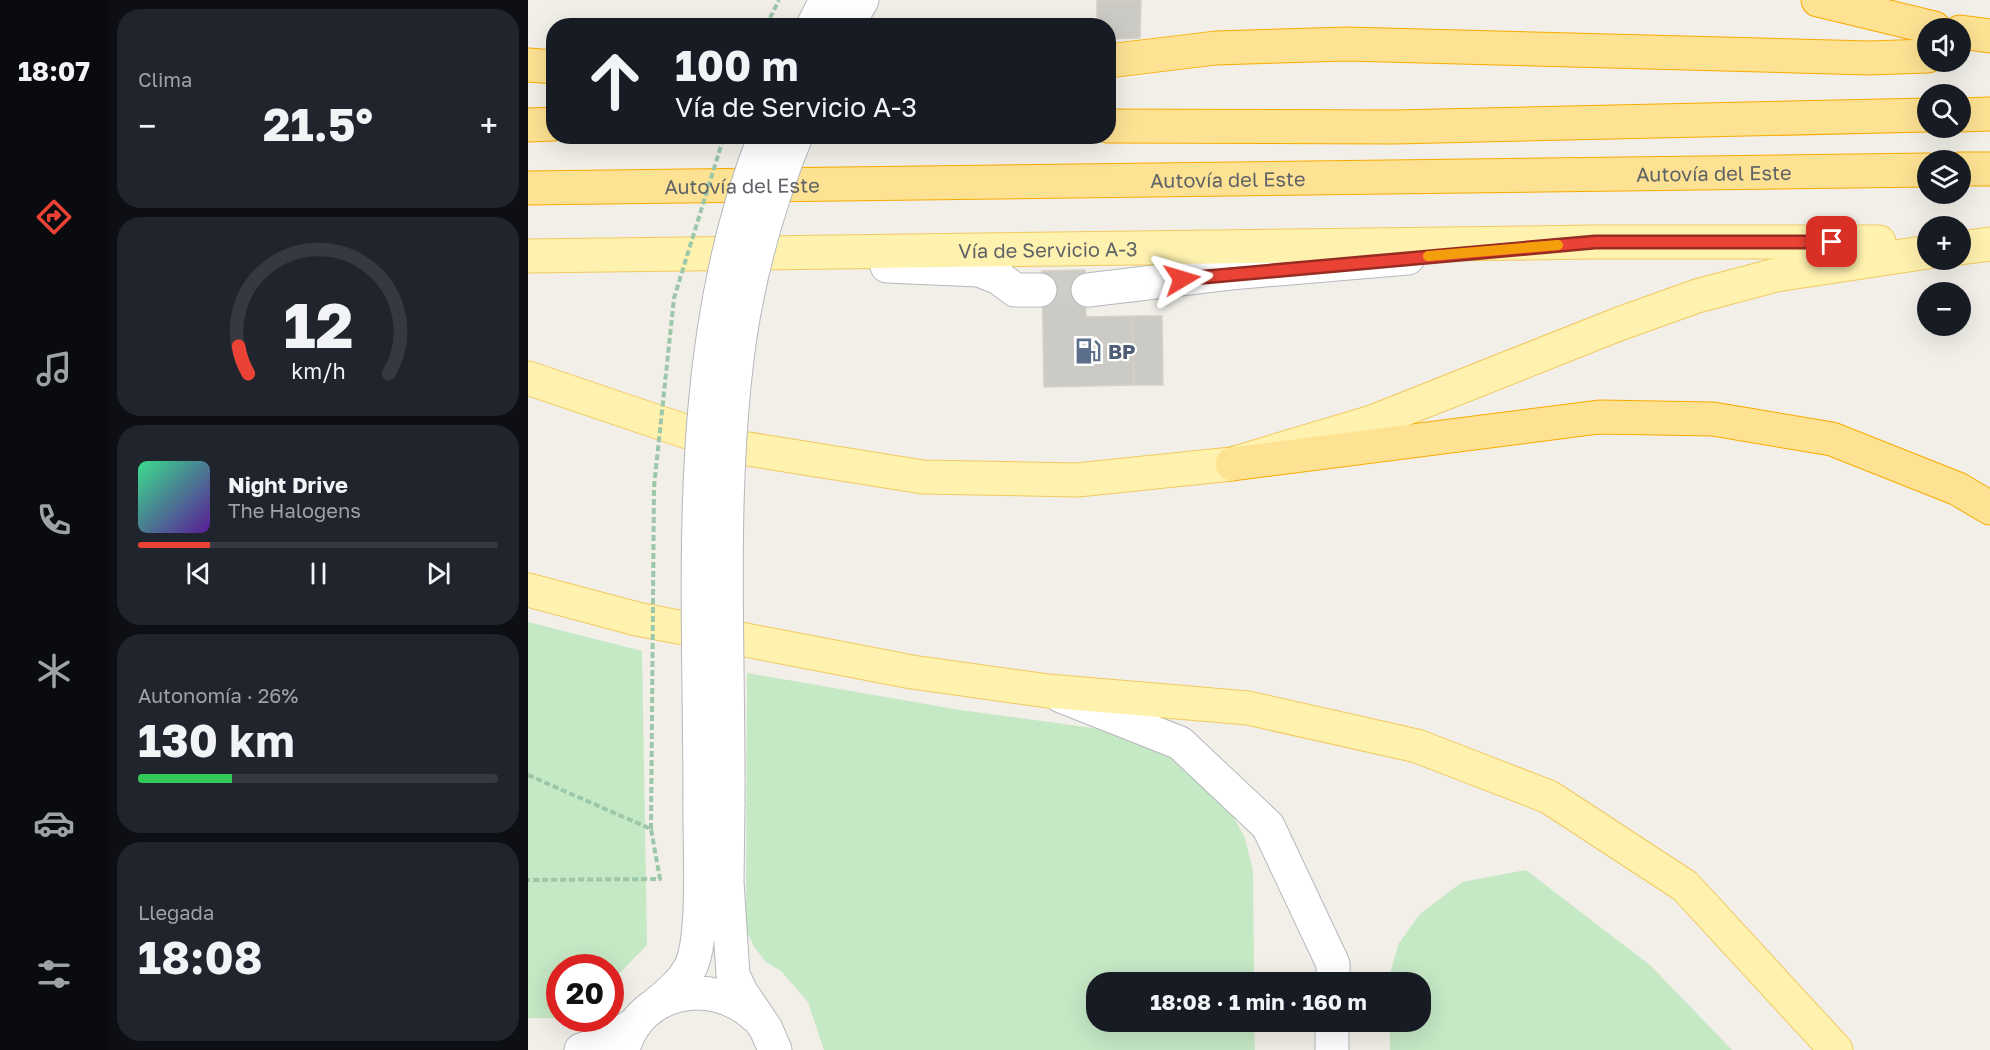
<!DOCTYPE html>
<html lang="es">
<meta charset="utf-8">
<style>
:root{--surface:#171b24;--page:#20242c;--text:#f1f3f6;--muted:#9ea1a6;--line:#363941;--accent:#ea4335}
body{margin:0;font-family:"Golos Text",sans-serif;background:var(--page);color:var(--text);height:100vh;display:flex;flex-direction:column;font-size:22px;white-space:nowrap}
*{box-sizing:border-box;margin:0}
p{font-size:20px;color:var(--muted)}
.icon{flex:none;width:33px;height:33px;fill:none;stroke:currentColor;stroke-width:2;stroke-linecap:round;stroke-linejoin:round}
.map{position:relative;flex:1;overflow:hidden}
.details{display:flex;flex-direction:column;gap:9px;padding:9px;background:#0d0f14;width:420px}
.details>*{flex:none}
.banner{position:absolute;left:18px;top:18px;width:570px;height:126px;border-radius:24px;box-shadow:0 6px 24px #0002;background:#171b24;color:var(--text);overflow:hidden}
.tools{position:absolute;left:1389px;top:18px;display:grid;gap:12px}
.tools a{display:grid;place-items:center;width:54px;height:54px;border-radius:50%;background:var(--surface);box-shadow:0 6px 24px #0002;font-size:30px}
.speed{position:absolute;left:18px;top:954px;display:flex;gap:12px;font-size:30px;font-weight:700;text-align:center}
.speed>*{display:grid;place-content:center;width:78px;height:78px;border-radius:50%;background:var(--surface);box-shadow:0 6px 24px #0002;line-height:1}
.speed .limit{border:9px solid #d22;background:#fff;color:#111}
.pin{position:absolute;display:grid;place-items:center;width:51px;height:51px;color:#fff;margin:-26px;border-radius:12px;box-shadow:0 3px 9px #0006}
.me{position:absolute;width:66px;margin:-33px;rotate:83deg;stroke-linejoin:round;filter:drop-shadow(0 0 4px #0008)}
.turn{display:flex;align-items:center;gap:21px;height:126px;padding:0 30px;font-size:27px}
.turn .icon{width:78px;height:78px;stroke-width:2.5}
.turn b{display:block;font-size:42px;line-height:51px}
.big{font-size:45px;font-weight:700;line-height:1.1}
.details .card{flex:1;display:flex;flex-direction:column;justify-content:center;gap:9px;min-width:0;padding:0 21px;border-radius:24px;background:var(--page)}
.details .dial{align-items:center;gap:0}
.dial svg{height:156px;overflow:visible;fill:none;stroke:var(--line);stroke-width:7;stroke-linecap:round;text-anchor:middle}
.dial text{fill:var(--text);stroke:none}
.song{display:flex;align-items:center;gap:18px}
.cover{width:72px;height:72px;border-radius:9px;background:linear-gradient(135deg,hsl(150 70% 55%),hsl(270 70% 35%))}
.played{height:6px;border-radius:3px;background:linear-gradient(90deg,var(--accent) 20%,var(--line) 20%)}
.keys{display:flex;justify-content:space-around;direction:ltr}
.heat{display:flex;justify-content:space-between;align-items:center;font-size:33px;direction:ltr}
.charge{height:9px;border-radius:4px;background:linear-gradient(90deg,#34c759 26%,var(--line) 0)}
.trip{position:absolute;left:558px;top:972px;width:345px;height:60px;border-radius:24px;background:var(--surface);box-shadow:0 6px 24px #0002;font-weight:700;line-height:60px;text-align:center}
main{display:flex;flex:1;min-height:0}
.dock{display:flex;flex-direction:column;width:108px;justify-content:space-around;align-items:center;background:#090b0e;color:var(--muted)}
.dock .icon{width:42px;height:42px}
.dock .current{color:var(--accent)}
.dock b{font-size:27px;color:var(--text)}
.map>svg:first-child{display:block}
</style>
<main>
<nav class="dock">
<b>18:07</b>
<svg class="icon current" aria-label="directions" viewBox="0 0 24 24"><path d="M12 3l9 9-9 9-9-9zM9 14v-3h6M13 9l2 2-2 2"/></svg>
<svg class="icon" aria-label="music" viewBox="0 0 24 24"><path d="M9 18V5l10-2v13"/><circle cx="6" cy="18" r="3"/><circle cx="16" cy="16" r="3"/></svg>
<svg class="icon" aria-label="phone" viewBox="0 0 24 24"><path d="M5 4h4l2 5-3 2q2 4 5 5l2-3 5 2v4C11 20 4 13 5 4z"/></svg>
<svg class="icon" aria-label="climate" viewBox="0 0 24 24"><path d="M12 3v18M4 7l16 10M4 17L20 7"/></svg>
<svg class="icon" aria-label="car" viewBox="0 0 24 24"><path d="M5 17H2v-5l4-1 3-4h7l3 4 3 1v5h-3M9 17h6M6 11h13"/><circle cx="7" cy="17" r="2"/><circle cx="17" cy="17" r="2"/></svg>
<svg class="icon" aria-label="filters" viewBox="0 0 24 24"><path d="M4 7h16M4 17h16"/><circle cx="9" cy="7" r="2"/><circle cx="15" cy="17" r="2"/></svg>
</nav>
<section class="details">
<div class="card"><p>Clima</p>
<div class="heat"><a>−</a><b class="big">21.5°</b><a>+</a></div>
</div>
<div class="card dial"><svg viewBox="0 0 100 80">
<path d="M14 69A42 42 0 1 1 86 69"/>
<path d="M14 69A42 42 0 0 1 9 55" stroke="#ea4335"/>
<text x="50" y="56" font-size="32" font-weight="700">12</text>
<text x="50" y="72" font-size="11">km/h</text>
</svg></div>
<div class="card">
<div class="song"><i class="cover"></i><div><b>Night Drive</b><p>The Halogens</p></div></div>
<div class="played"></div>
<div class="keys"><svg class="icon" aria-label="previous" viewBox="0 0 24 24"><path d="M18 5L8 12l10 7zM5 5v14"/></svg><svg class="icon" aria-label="pause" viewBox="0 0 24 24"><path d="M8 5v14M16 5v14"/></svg><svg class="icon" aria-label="next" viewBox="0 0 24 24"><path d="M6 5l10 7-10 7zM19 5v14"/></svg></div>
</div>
<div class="card"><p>Autonomía · 26%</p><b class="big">130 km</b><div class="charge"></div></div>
<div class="card"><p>Llegada</p><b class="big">18:08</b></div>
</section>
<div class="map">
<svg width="1462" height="1050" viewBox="0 0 1462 1050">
<rect width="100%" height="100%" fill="#f1efe8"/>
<path fill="#c5e8c5" d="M0 622 114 651 119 945 83 982 82 968H32L31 1018H0Z
M219 673 432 710 587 731 653 760 700 807 716 836 725 870 726 982H568V1022H726L727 1050H296L280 1002 253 971 238 962 226 947 218 929Z
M998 870 1123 966 1204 1050H862V1022H892V982H862V973L871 943 892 914 934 882Z"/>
<path fill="#cccac5" stroke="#d6d1c6" stroke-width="1.5" d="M569 0H613L612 38 580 39V26H569Z
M557 270 558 317 604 316 606 385 516 387 514 271Z
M604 316H634L635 385H606Z"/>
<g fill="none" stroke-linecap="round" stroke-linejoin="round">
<path stroke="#ccccc8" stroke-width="33" stroke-dasharray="33 16" stroke-linecap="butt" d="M512 290H560"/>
<g stroke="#b5b8bc" stroke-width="35">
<path id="minor" d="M285 26 298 0
M319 26 334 0
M359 266 451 270 471 278 487 290H512
M560 290 702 273 880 258
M533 696 652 743 740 826 805 964V982
M200 803 199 882 205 975 213 992 238 1029 247 1050
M127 1005C140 994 154 983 162 968 178 938 171 839 172 801
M53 1050 81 1041 108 1023
M95 1050C111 989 184 976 227 1016
M804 1050V1022"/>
</g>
<g stroke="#f2c960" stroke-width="35">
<g id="major">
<path d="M1432 248 1462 244"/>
<path id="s1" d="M0 256 1067 242H1351"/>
<path d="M0 378 201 446 395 477 549 480 704 464 844 422 1091 324 1169 296 1248 275 1400 252"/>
<path d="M0 590 109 619 384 672 520 691 720 708 889 746 1021 797 1157 886 1308 1050"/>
</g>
</g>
<g stroke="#f9ab00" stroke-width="35">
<g id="highway">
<path d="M1290 0 1406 28"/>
<path d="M1432 32 1462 36"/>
<path d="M580 61 688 48 819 44 1341 58 1400 56"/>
<path d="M0 65 26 67"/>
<path d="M1432 115 1462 114"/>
<path d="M0 125 26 124"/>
<path d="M580 126 866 127 1400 115"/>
<path d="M1432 169H1462"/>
<path id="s2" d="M0 188 1400 170"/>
<path d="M704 464 1071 417 1185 419 1304 439 1430 489 1462 508"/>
</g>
</g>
<path stroke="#9cc7a9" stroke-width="4" stroke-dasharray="6 3" stroke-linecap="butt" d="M238 26 251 0
M0 775 123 829 132 879 0 880"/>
<use href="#minor" stroke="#fff" stroke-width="33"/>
<use href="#major" stroke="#fff2af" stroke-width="33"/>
<use href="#highway" stroke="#fde293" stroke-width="33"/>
<g stroke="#b5b8bc" stroke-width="35" stroke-linecap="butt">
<path id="minor-bridge" d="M172 801C172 579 153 347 237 136
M200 803C201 663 192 517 207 377 215 296 237 212 268 136"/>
</g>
<path stroke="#9cc7a9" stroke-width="4" stroke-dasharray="6 3" stroke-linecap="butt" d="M123 829 126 487 146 298 196 136"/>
<use href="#minor-bridge" stroke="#fff" stroke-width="33"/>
</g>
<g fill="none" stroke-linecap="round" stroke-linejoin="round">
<g stroke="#982c22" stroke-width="15">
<path id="route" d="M654 279 1067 242H1304"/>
</g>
<use href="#route" stroke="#ea4335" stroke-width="10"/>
<path stroke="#f59e0b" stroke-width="10" d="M900 256 1030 245"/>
</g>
<defs>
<g id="fuel-bare" transform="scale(2.07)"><path d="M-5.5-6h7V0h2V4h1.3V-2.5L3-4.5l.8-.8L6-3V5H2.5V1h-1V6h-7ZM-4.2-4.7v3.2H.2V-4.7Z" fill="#5c6f8a" stroke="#fff" stroke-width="2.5" paint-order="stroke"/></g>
</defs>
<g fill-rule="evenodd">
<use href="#fuel-bare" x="560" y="351"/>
</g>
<g text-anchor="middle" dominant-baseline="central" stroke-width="4.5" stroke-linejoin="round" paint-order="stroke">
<g font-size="20" fill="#5f6368" stroke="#fff">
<text stroke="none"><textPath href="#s2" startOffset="1186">Autovía del Este</textPath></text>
<text stroke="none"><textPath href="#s2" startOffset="700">Autovía del Este</textPath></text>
<text stroke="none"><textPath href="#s2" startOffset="214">Autovía del Este</textPath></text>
<text stroke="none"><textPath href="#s1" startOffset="520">Vía de Servicio A-3</textPath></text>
</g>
<g font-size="20" font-weight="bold" fill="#4e5e75" stroke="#fff" text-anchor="start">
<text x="580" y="351">BP</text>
</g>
</g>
</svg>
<div class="tools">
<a><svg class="icon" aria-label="sound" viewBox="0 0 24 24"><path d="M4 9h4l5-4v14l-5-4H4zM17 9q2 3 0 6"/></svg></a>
<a><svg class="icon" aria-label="search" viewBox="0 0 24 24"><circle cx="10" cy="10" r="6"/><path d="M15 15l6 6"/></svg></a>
<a><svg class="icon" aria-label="layers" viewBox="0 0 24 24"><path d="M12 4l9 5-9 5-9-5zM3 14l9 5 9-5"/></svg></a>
<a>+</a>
<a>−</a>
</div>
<div class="speed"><div class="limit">20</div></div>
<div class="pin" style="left:1304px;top:242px;background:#d93025"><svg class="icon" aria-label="arrive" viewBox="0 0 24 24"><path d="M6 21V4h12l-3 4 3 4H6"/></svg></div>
<svg class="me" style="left:654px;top:279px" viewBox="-20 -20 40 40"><path d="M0-17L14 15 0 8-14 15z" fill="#ea4335" stroke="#fff" stroke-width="4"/></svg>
<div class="trip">18:08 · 1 min · 160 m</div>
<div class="banner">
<div class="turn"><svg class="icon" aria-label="ahead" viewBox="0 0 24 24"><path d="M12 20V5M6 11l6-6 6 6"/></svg><div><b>100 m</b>Vía de Servicio A-3</div></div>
</div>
</div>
</main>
